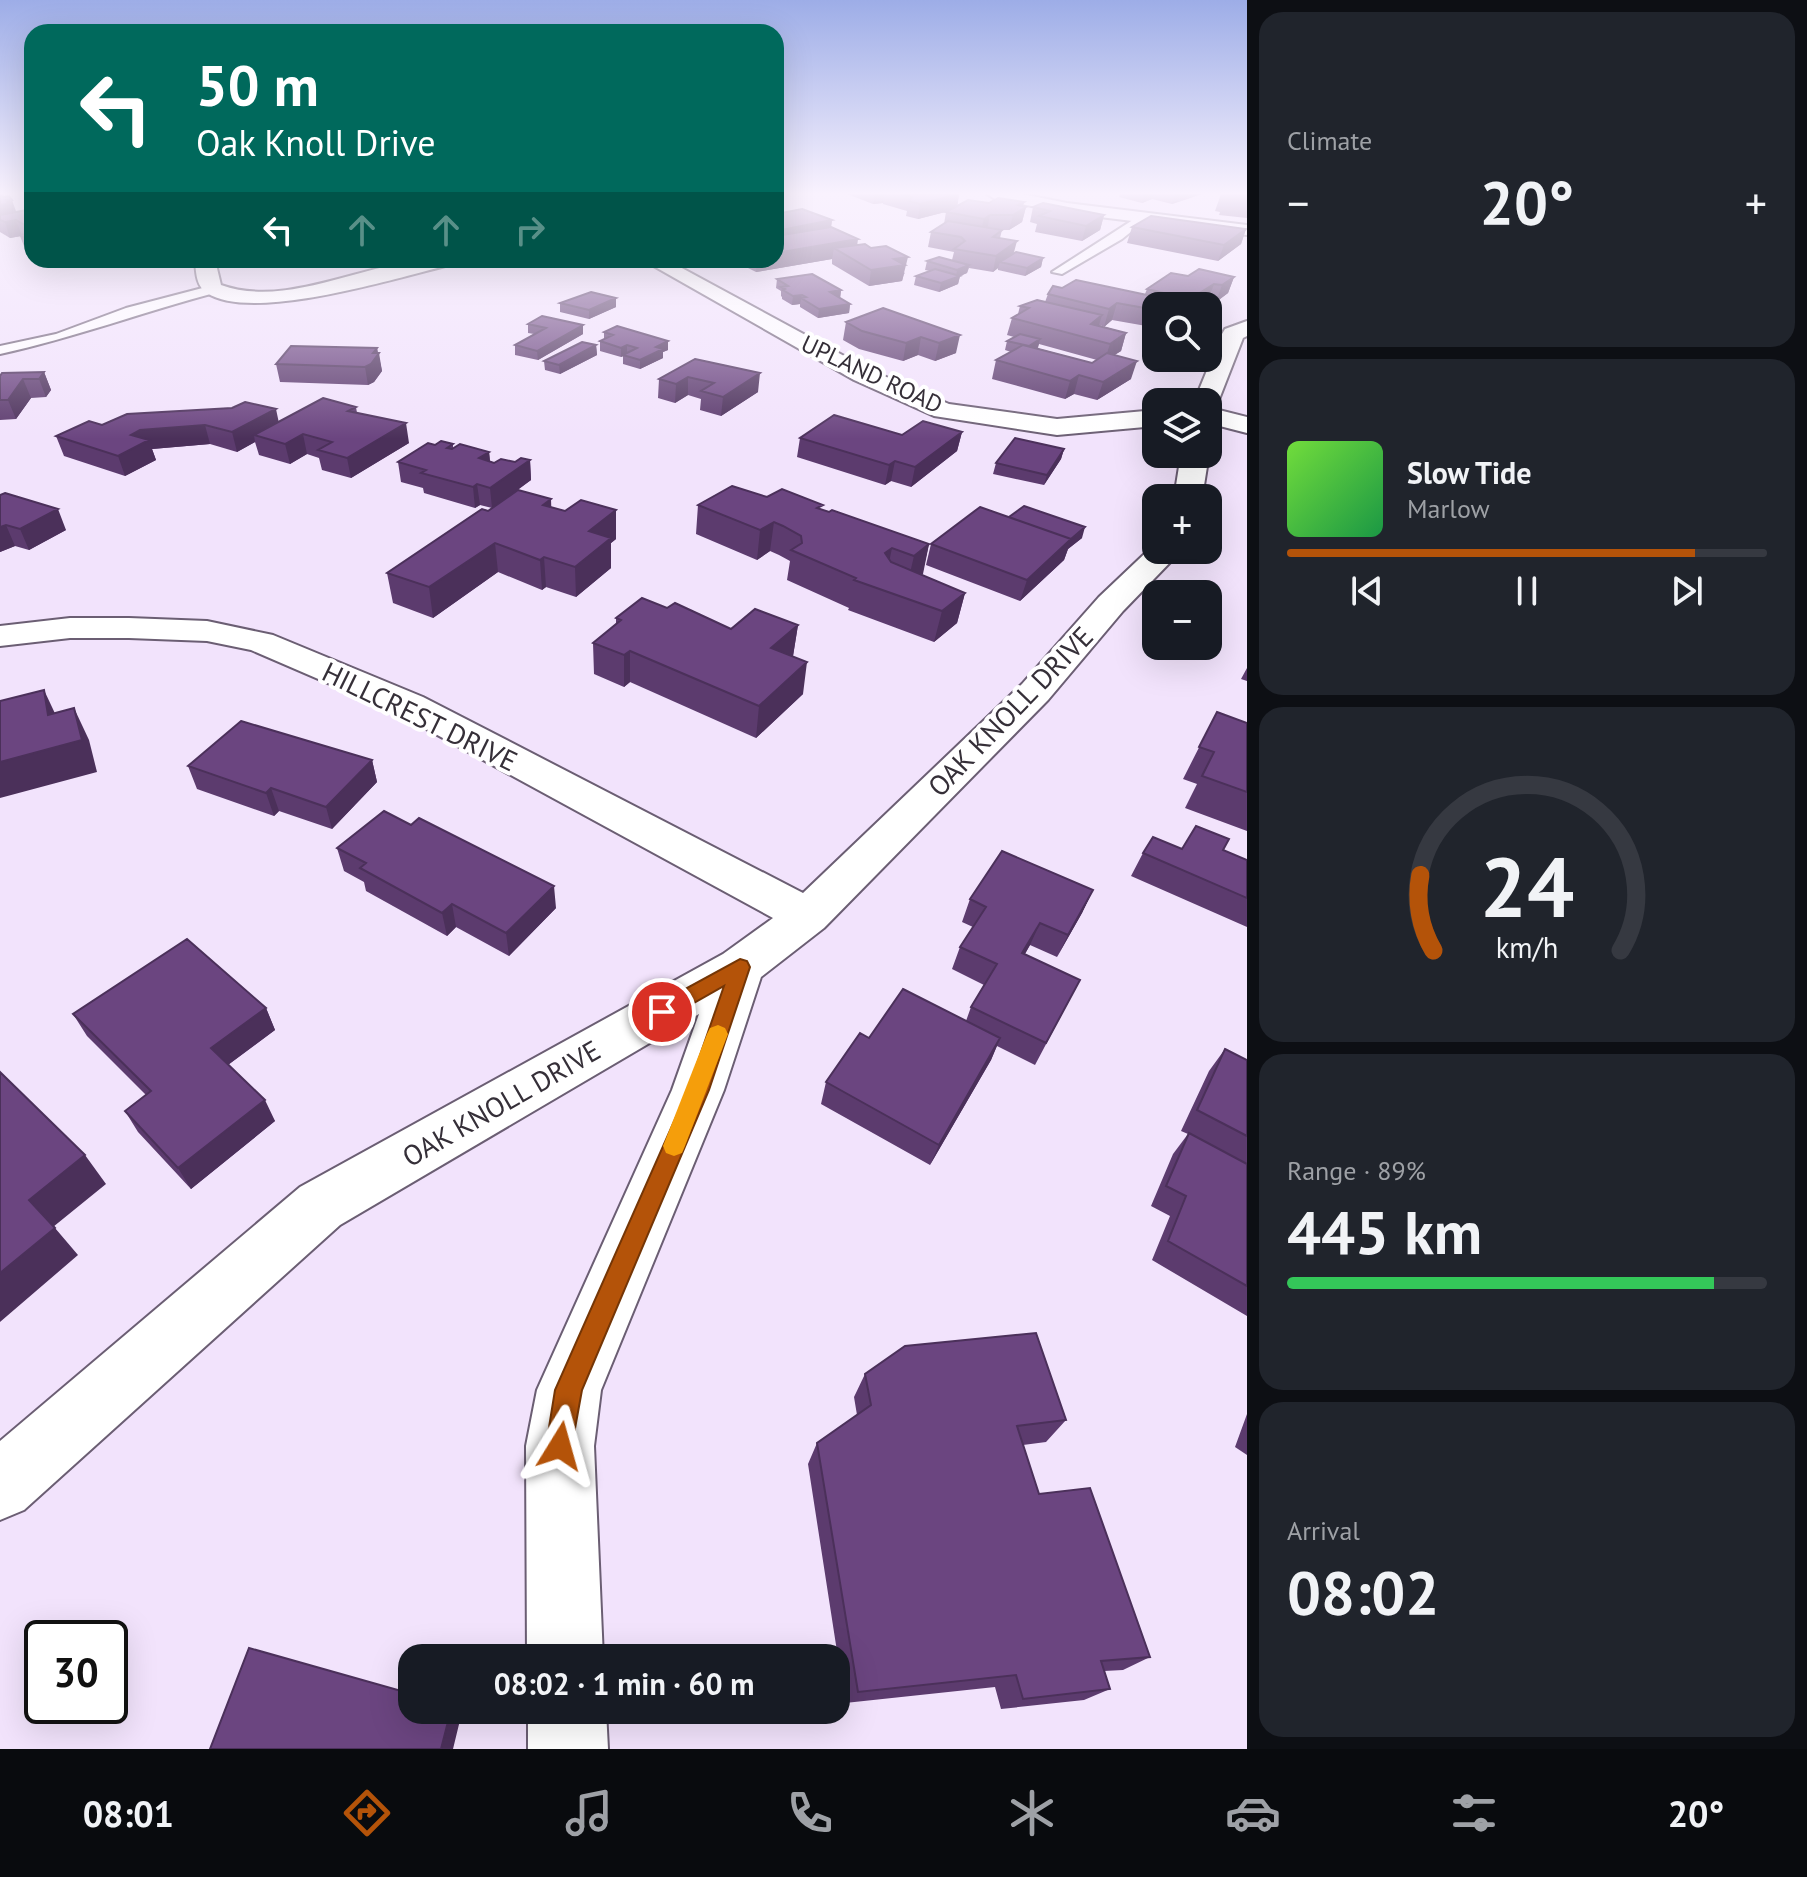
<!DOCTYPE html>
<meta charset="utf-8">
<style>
:root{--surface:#171b24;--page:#20242c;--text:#f1f3f6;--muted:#9ea1a6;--line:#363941;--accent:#b45309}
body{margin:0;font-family:"PT Sans",sans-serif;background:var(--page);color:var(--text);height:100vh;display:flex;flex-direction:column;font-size:30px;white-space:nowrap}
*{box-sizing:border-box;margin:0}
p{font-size:26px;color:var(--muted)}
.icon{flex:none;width:44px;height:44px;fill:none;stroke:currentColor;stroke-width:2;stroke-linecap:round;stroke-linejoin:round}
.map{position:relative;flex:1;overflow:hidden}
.drawer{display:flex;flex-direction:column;gap:12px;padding:12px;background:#0d0f14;width:560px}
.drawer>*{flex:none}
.banner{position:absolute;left:24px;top:24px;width:760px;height:244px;border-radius:24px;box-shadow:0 8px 32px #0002;background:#00695c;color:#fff;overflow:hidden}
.tools{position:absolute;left:1142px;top:292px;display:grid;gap:16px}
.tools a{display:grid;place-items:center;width:80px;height:80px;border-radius:16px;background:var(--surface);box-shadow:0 8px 32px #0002;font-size:40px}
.speed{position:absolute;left:24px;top:1620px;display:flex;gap:16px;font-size:40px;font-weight:700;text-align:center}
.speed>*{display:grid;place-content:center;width:104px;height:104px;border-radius:50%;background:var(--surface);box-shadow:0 8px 32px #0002;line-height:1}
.speed .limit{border:4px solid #111;border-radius:12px;background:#fff;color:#111}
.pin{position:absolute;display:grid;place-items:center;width:68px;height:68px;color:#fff;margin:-34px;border:4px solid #fff;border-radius:50%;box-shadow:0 2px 8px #0007}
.me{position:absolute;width:88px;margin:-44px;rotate:8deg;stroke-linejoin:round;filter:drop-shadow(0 0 6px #0008)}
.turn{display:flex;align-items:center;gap:28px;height:168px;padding:0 40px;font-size:36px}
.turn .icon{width:104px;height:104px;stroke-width:2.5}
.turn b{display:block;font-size:56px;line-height:68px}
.lanes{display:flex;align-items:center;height:76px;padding:0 40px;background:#0003;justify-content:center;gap:40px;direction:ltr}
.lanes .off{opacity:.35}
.big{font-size:60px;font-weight:700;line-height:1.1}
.drawer .widget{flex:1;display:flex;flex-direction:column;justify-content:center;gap:12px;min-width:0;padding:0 28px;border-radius:24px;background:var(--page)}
.drawer .dial{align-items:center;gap:0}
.dial svg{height:208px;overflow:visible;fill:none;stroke:var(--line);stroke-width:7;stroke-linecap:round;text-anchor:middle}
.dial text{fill:var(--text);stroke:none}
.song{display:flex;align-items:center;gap:24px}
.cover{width:96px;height:96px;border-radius:12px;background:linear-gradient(135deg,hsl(100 70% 55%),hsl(140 70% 35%))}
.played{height:8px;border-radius:4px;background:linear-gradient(90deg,var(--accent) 85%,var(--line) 85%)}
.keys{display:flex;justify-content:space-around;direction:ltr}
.heat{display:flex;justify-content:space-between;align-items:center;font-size:44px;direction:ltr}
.charge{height:12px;border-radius:6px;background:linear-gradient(90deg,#34c759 89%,var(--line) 0)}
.trip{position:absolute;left:398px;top:1644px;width:452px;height:80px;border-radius:24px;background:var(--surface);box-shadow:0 8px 32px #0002;font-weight:700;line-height:80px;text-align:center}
.tabs{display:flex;height:128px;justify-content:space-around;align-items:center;background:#090b0e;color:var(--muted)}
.tabs .icon{width:56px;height:56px}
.tabs .current{color:var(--accent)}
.tabs b{font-size:36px;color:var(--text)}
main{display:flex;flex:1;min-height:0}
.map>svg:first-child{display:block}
</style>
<main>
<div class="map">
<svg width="1247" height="1749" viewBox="0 0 1247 1749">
<rect width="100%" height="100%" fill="#f2e3fc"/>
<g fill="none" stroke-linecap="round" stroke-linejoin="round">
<g stroke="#6b5e73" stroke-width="4">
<path id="lane" d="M1139 216 1148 218 1122 239 1062 274 1052 272Z
M214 285 220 289 218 292C145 311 74 338 0 354V346L56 334 126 308Z"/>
</g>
<g stroke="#6b5e73" stroke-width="4">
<path id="street" d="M987 194H1022L1067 203 1247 225V235L1067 213 995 199Z
M195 260H215L221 285C285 308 361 265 424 260 435 259 445 260 456 260L453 264C400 277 253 323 207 293 196 286 196 272 195 260Z
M643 260H667L870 370 949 404 1057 419 1156 410V426L1057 435 934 416 854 380Z
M1247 321V336L1243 338 1218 402 1211 408 1247 417V433L1208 423V402H1194L1222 334 1225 329Z
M1181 454H1209L1202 498H1174Z
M1156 543V550H1182L1123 611 1048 700 824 928 761 977 724 1090 601 1390 594 1446 603 1658H527L526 1446 537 1390 672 1090 699 1014 340 1225 24 1510 0 1520V1441L300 1187 723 954 773 918 397 713 251 650 207 641 129 638H70L0 646V626L70 618H129L207 621 273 635 423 697 803 893 1022 684 1099 597Z
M528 1710H606L608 1749H528Z"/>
</g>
<use href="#lane" fill="#fff" fill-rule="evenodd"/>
<use href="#street" fill="#fff" fill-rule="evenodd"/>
</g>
<path fill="#5c3b6e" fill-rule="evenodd" d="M0 194 16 212 32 209V254L26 251 20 236 10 238 0 232Z
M847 194H959L957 206 1024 202 1023 206 1026 207 1022 222 1009 230H998H1002L1000 238 1014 254 1043 258 1041 267 1025 276 998 270V268L993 272 969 268 967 273 960 276 958 284 939 292 914 285 916 276 930 271 925 270 927 261 952 260 954 252 928 247 931 232 944 224 946 212 949 211 918 219 906 216 907 211 883 204V203L873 204Z
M1120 194H1202L1172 204 1152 199 1142 203 1119 197Z
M1221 194H1247V218L1219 215 1220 212 1215 211Z
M776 206 782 209V213L832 220 831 227 857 245 905 273 904 274 902 281 869 286 832 264V259L756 272 740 264V260H776Z
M1033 207 1104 215 1100 230 1082 241 1035 232 1037 224 1030 222Z
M1132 227 1246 229 1241 244 1218 261 1127 243Z
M318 260H342L330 264Z
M1188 276 1234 277 1228 293 1216 302 1208 300 1199 306H1156V324L1152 327 1112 320 1104 327 1099 325 1126 333 1121 351 1114 355 1131 379 1097 400 1074 394 1065 399 992 379 996 360 1011 352 1005 350 1007 341 1014 337 1007 335 1012 318 1018 314 1020 306 1045 302 1048 294 1062 288 1145 294 1147 289ZM1039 344 1097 360 1092 363 1037 348Z
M777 279 841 290 840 298 850 304 849 313 818 318 800 307V304L792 305 782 299V297L781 296V291L776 288Z
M616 298V307L589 319 560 312V303Z
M883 308 956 353 935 361 918 355 903 361 859 349 843 340 846 322Z
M528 324 583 334 538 360 515 355V345L534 334 528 333Z
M604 332 668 341V350L663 352V358L640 369 623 364V356L621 357 600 351V341L604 340Z
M596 345 597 355 560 374 545 370 544 361Z
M377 348 382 371 374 382 368 385 280 382 276 364Z
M695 359 758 392 721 416 700 410 701 399 688 395 675 403 658 398 659 379Z
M44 372 51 390 46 397 31 398 16 419 0 420V376Z
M356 407 357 413 409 443 351 478 322 470 319 458 307 454 290 464 259 455 255 442 237 452 210 444 152 449 156 460 125 476 64 456 56 436 102 425 279 422Z
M962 432 957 451 911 487 891 481 885 485 797 457 800 438 902 435Z
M453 444V448L489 452 490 461 494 463 515 462 530 460 531 480 507 498 551 499V507L616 539 611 543V568L576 597 546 587 542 590 498 572 433 618 393 603 387 573 492 508 480 505 475 508 424 493 423 488 401 482 398 462 435 445Z
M1064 449 1061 459 1044 485 993 474 996 463Z
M0 495 66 530 29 550 15 546 0 552Z
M698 505 822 510 929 544 922 575 965 593 957 623 934 642 848 610 849 608 787 580 790 561 779 555 770 551 757 560 696 534Z
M1009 517 1082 538 1068 549 1064 560 1020 601 926 565 931 544Z
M667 608 731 629 798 625 793 656 803 694 756 738 630 682 624 687 594 674 593 643 616 624V618Z
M1247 668V681L1241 679Z
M1217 712 1247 723V831L1185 808 1197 784 1183 779Z
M372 760 377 782 332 829 279 811 274 816 197 789 188 766Z
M337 848 556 908 509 956 456 927 447 936 366 891 364 882 344 871Z
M1182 849 1223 850 1247 860V927L1131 876 1143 853Z
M1093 890 1082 913 1057 957 1030 945 1025 954 1080 980 1035 1065 997 1046 991 1060 930 1165 821 1104 826 1082 869 1038 966 1021 971 1007 984 985 952 969 960 947 973 927 962 922 970 899Z
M266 1008 275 1030 228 1065 275 1121 191 1189 138 1132 125 1111 146 1095 87 1036 73 1014Z
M1225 1049 1247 1060V1316L1152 1260 1170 1216 1151 1206 1173 1154 1188 1134 1181 1131 1209 1071Z
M865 1374 1066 1420 1046 1442 1023 1445 1039 1494 1150 1657 1123 1670 1104 1671 1110 1689 1084 1700 1001 1709 995 1687 845 1703 808 1464 817 1443 857 1415 854 1397Z
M1247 1414V1455L1235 1447Z"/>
<path fill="#4b305a" d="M875 194H884L883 203 873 204Z
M959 194 957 209 918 219 920 204Z
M1144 194H1154L1152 199 1142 203Z
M1175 194H1202L1172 204Z
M6 200H12L17 214 0 220V205Z
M1024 202 1022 209 1026 207 1022 222 1009 230 1013 215 1018 205Z
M990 215 987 230 980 234 984 219Z
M1104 215 1100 230 1082 241 1086 226Z
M16 220 22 236 10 238 5 222Z
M832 220 830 235 776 243V231Z
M1246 229 1241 244 1218 261 1224 245Z
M858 239 856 255 834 248 832 259 756 272 757 260H776V253Z
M1017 241 1013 256 1000 262 998 268 993 272 996 256Z
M908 257 902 281 869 286 871 270 894 259Z
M1043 258 1041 267 1025 276 1027 268Z
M329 260H342L330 264Z
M969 265 967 273 960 276 958 284 939 292 941 283 956 277 957 270Z
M1234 277 1228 293 1216 302 1222 285Z
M1214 284 1208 300 1199 306H1187L1190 299Z
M841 290 840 299 830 292Z
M802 295 800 304 792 305 793 296Z
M616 298V307L589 319V310Z
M1117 303 1112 320 1104 327 1109 309Z
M850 304 849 313 818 318 819 309Z
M1102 315 1097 332 1091 324Z
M583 325V334L538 360 537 351Z
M1126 333 1121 351 1104 362 1110 344Z
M960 335 956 353 935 361 939 343Z
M921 337 918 355 903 361 906 343Z
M1040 339 1038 348 1028 346Z
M668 341V350L663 352V358L640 369V360L656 347Z
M596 345 597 355 560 374 559 365Z
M627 345V355L621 357V348Z
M377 348 378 355 379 353 382 371 374 382 368 385 365 367Z
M1137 361 1131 379 1097 400 1103 382Z
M44 372 51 390 46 397 39 379Z
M760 373 758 392 721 416 723 397Z
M1079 375 1074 394 1065 399 1070 381Z
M688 377V395L675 403 676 384Z
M23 379 31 398 16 419 8 400Z
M276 409 280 428 254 435 255 442 237 452 232 432Z
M406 423 409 443 351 478 347 458Z
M205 425 210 444 152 449 156 460 125 476 118 456 131 435 140 430Z
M962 432 957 451 911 487 915 467Z
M303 434 307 454 290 464 285 444Z
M1064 449 1061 459 1044 485 1047 475Z
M489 452 491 472 479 458Z
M530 460 531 480 492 508 490 488Z
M895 461 891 481 885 485 889 465Z
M477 484 480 505 475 508 473 487Z
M551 499 552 528 543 505Z
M58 509 66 530 29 550 20 529Z
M616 510V539L611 543V568L576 597 575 567 589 531Z
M774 522 770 551 757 560 760 530Z
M6 525 15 546 0 552V527Z
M1085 527 1082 538 1068 549 1064 560 1020 601 1027 580Z
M495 543 498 572 433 618 429 587Z
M929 544 923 574 907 586 914 556Z
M892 548 886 577 885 553Z
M544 557 546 587 542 590 540 560Z
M965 593 957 623 934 642 942 611Z
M798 625 793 656 768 679 771 648Z
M630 651V682L624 687V655Z
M807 662 803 694 756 738 759 706Z
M44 690 59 722 74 708 89 740 97 772 0 798V762L48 715Z
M372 760 377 782 332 829 326 807Z
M271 788 279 811 274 816 266 793Z
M554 886 556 908 509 956 506 933Z
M1093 890 1082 913 1057 957 1068 935Z
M452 904 456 927 447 936 442 913Z
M1040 923 1030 945 1012 976 1022 953Z
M266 1008 275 1030 221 1070 211 1048Z
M1000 1038 991 1060 930 1165 939 1145Z
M265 1100 275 1121 191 1189 178 1168Z
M85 1155 106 1184 53 1227 29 1200Z
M55 1228 78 1255 0 1322V1273Z
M451 1710H456L461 1716 453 1749H441Z"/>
<path fill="#6b4580" stroke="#4b305a" stroke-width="2" d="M0 194 3 197 9 196 12 200H6L8 204 0 205Z
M900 194H959L920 204 909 201 912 197Z
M998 198 1024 202 1018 205 1026 207 1013 215H990L984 219 946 212 968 200 989 203Z
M1043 203 1104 215 1086 226 1039 216 1050 211 1033 207Z
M32 209V229L16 220 5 222 0 220V215Z
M802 209 832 220 776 231V214Z
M1151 216 1246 229 1224 245 1132 227Z
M948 221 1002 230 993 237 1017 241 996 256 954 249 965 241 961 237 931 232Z
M831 227 858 239 776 253V245H780L776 243V236Z
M32 233V239L29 240 20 235Z
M865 244 871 248 886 246 908 257 894 259 905 265 871 270 834 248Z
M1016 252 1043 258 1027 268 1000 262Z
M939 257 969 265 957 270 927 261Z
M935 269 960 276 941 283 916 276Z
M1199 269 1234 277 1222 285 1214 284 1190 299 1147 289 1171 273 1188 276Z
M812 274 841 290 830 292 850 304 819 309 801 298 806 297 802 295 793 296 783 290 785 289 781 287 788 286 777 279Z
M1076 280 1171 300 1163 306H1156V310L1117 303 1109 309 1048 294 1053 286 1062 288Z
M591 292 616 298 589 310 560 303Z
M1037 300 1102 315 1091 324 1126 333 1110 344 1012 318 1029 308 1020 306Z
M883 308 960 335 939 343 921 337 906 343 862 331 846 322Z
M542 316 583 325 537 351 515 345 546 328 528 324Z
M617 326 668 341 656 347 663 349 640 360 623 355 637 348 627 345 621 348 600 341 613 335 604 332Z
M1020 334 1040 339 1029 346 1007 341Z
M582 342 596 345 559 365 544 361Z
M1023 345 1092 363 1107 353 1137 361 1103 382 1079 375 1070 381 996 360Z
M291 346 377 348 373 353H379L371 364 365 367 276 364Z
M695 359 760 373 723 397 701 391 714 383 688 377 676 384 659 379Z
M44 372 39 379H23L8 400H0V376L2 373Z
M323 398 356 407 348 411 406 423 347 458 318 450 332 442 303 434 285 444 254 435Z
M245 402 276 409 232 432 205 425 140 430 131 435 149 440 118 456 56 436 89 421 102 425 127 414 232 408Z
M834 415 902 435 923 421 962 432 915 467 895 461 889 465 800 438Z
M1015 438 1064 449 1047 475 996 463Z
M441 441 453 444 447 448 452 449 460 444 489 452 479 458 494 463 501 459 515 462 521 458 530 460 490 488 477 484 473 487 421 473 426 470 398 462 428 443 435 445Z
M732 486 767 497 782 489 823 505 817 508 829 512 832 510 929 544 914 556 892 548 885 553 891 562 965 593 942 611 854 580 856 578 791 550 802 543 801 536 783 526 774 522 760 530 698 505Z
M518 490 551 499 543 505 565 511 581 500 616 510 589 531 611 538 575 567 544 557 540 560 495 543 429 587 387 573 482 509 488 511Z
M5 493 58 509 20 529 6 525 0 527V495Z
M1024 506 1085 527 1071 539 1009 517Z
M980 507 1071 539 1027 580 931 544Z
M642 598 667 608 675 603 731 629 755 609 798 625 771 648 807 662 759 706 630 651 624 655 593 643 621 620 616 618Z
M44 690 48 715 74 708 82 740 0 762V701Z
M1217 712 1247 723V792L1202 776 1214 752 1199 747Z
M241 721 372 760 326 807 271 788 266 793 188 766Z
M384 811 411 825 419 818 554 886 506 933 452 904 442 913 360 868 366 863 337 848Z
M1196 826 1229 839 1223 850 1247 860V898L1143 853 1153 837 1182 849Z
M1002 851 1093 890 1068 935 1040 923 1022 953 1080 980 1046 1043 971 1007 997 964 960 947 986 907 970 899Z
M187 939 266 1008 211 1048 265 1100 178 1168 125 1111 151 1091 73 1014Z
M903 989 1000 1038 939 1145 826 1082 860 1033 869 1038Z
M1225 1049 1247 1060V1136L1197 1110Z
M0 1072 85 1155 29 1200 55 1228 0 1273Z
M1189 1133 1247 1164V1286L1168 1241 1186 1196 1166 1186Z
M1036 1333 1066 1420 1017 1426 1039 1494 1090 1488 1150 1657 1101 1661 1110 1689 1023 1699 1016 1675 858 1692 817 1443 871 1405 865 1374 905 1346Z
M249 1648 412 1694V1710H451L441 1749H210Z"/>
<linearGradient id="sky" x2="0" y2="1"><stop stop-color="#9dade7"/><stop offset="0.44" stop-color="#f9f2fe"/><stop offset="1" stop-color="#f9f2fe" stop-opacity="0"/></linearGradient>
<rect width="1247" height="439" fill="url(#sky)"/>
<path fill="#b45309" stroke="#753606" stroke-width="2" d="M740 959 747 961 750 967 709 1090 582 1390 570 1456 560 1460 550 1456 546 1446 555 1390 688 1090 724 986 669 1017 662 1020 654 1017 651 1012 654 1006Z"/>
<path fill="#f59e0b" d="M718 1025 725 1028 728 1034 685 1146 682 1153 674 1156 666 1153 663 1146 707 1034 710 1028Z"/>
<g text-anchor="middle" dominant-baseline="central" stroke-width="8" stroke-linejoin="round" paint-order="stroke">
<g font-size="24" fill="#352f38" stroke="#fff">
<text transform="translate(872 374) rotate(25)">UPLAND ROAD</text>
</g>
<g font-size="28" fill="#352f38" stroke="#fff">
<text transform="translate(1010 711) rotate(-46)">OAK KNOLL DRIVE</text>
<text transform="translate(420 716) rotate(26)">HILLCREST DRIVE</text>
<text transform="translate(501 1103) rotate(-30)">OAK KNOLL DRIVE</text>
</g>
</g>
</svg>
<div class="tools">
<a><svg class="icon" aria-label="search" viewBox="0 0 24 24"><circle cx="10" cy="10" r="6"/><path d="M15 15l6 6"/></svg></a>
<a><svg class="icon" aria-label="layers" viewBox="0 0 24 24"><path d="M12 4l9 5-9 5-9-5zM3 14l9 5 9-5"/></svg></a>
<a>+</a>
<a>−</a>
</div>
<div class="speed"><div class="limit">30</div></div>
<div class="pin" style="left:662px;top:1012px;background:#d93025"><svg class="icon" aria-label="arrive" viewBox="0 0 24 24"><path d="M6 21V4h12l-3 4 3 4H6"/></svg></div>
<svg class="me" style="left:560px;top:1446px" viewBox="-20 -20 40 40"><path d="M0-17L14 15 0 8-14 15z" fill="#b45309" stroke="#fff" stroke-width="4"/></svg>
<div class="trip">08:02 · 1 min · 60 m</div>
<div class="banner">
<div class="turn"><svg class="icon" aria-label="left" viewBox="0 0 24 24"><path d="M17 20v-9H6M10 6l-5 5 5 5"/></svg><div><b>50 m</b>Oak Knoll Drive</div></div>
<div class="lanes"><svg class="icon" aria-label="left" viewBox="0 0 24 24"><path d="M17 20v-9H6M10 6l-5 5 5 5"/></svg><svg class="icon off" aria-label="ahead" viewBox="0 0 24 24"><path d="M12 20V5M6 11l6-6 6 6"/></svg><svg class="icon off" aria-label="ahead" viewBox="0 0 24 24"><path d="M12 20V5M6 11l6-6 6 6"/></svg><svg class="icon off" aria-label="right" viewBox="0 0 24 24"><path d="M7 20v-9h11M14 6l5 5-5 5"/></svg></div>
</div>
</div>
<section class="drawer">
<div class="widget"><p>Climate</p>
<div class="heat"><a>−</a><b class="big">20°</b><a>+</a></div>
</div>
<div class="widget">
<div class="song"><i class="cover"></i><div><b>Slow Tide</b><p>Marlow</p></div></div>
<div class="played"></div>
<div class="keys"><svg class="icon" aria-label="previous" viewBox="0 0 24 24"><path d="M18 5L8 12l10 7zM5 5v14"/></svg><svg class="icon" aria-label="pause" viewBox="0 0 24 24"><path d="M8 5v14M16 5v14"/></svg><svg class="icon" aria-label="next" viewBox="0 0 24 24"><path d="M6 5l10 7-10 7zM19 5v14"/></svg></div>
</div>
<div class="widget dial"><svg viewBox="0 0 100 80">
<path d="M14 69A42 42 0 1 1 86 69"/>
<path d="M14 69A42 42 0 0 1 9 40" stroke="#b45309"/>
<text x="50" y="56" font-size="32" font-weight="700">24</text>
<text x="50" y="72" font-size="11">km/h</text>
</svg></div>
<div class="widget"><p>Range · 89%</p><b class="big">445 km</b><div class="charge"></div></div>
<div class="widget"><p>Arrival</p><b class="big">08:02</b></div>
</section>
</main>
<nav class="tabs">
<b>08:01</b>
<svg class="icon current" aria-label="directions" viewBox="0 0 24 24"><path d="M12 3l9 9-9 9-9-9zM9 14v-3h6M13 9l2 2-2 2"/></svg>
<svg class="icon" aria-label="music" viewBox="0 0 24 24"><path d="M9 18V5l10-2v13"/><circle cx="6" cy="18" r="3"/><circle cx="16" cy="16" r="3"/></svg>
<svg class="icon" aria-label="phone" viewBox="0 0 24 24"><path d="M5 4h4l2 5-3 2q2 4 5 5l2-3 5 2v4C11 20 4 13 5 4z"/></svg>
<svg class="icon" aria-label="climate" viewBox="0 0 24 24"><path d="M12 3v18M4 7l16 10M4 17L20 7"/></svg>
<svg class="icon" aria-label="car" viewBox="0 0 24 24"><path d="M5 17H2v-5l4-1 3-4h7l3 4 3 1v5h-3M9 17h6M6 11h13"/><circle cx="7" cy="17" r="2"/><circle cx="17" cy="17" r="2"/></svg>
<svg class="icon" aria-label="filters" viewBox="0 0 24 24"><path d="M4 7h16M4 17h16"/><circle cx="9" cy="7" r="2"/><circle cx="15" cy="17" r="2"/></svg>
<b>20°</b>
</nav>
